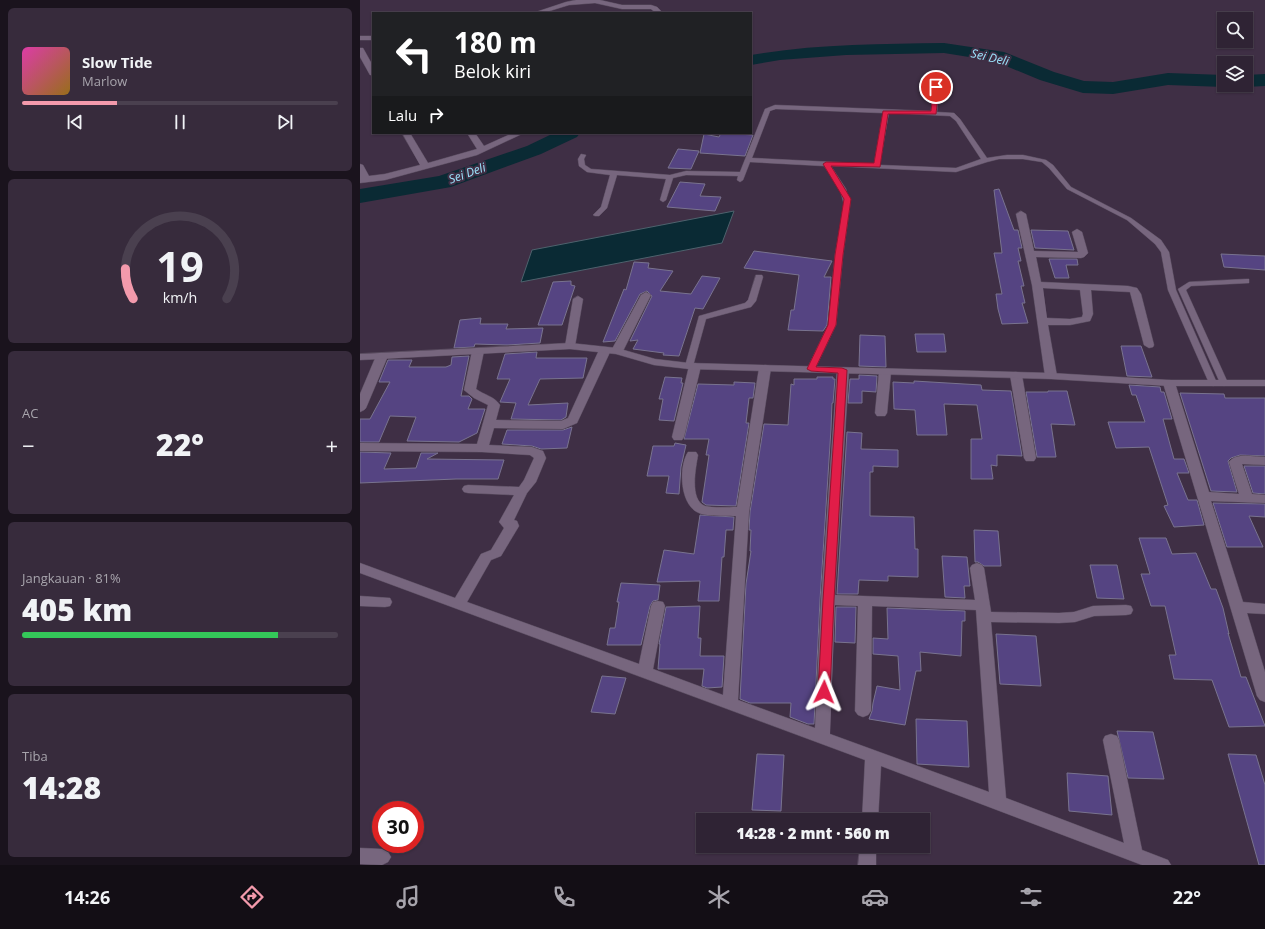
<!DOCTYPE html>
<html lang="id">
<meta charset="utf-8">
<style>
:root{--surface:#2f2334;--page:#372b3c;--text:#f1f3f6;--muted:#a7a4ac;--line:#4a404f;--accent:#f39aac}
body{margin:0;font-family:"Open Sans",sans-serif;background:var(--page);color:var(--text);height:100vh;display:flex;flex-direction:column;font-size:15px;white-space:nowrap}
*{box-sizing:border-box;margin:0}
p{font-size:13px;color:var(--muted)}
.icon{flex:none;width:22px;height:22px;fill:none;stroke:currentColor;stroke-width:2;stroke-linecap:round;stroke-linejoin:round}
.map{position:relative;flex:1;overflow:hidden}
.sheet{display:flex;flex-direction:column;gap:8px;padding:8px;background:#1a131d;width:360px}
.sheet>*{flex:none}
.guide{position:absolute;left:12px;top:12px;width:380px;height:122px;border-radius:0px;box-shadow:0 1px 3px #0004,0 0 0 1px var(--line);background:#202124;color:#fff;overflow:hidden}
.fabs{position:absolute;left:857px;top:12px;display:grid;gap:8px}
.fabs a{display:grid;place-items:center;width:36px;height:36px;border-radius:0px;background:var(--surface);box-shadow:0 1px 3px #0004,0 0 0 1px var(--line);font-size:20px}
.speed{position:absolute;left:12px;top:801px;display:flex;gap:8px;font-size:20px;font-weight:700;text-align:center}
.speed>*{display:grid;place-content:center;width:52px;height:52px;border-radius:50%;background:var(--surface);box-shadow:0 1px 3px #0004,0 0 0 1px var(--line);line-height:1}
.speed .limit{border:6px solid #d22;background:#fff;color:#111}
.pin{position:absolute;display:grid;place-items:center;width:34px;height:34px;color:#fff;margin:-17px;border:2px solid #fff;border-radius:50%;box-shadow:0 1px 4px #0007}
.me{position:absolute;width:44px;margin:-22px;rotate:2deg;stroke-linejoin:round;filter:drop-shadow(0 0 3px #0008)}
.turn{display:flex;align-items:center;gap:14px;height:84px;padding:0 16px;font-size:18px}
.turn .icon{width:52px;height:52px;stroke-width:2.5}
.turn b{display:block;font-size:28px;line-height:34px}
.then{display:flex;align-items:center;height:38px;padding:0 16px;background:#0003;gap:8px;font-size:15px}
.big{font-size:30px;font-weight:800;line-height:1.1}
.sheet .tile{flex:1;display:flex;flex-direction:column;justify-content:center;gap:6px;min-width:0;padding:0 14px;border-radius:6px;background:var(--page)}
.sheet .dial{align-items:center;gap:0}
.dial svg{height:104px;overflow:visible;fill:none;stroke:var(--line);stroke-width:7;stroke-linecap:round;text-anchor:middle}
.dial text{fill:var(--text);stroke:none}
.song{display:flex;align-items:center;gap:12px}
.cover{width:48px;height:48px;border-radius:6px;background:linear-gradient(135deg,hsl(320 70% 55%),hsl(40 70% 35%))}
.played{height:4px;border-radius:2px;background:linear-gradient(90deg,var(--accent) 30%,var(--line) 30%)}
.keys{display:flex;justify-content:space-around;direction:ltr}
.heat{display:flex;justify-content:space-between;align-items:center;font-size:22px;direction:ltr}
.charge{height:6px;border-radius:3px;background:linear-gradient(90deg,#34c759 81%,var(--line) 0)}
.trip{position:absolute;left:336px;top:813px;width:234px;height:40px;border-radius:0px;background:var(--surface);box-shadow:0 1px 3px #0004,0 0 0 1px var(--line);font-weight:800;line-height:40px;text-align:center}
.tab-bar{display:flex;height:64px;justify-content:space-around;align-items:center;background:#130e15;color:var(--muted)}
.tab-bar .icon{width:28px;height:28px}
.tab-bar .on{color:var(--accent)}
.tab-bar b{font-size:18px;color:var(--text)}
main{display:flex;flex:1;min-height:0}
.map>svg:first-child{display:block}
</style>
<main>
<section class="sheet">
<div class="tile">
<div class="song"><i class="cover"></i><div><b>Slow Tide</b><p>Marlow</p></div></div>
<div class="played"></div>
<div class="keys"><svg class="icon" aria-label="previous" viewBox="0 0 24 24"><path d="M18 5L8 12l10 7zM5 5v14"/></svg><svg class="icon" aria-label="pause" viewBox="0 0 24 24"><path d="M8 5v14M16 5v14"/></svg><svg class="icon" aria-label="next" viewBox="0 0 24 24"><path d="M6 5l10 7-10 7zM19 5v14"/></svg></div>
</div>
<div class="tile dial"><svg viewBox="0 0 100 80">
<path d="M14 69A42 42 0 1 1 86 69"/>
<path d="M14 69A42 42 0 0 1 8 46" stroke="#f39aac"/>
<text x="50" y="56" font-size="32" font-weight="700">19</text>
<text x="50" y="72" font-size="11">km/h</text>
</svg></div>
<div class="tile"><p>AC</p>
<div class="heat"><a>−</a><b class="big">22°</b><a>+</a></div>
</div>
<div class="tile"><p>Jangkauan · 81%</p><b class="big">405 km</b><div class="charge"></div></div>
<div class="tile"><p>Tiba</p><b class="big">14:28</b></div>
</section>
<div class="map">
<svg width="905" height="865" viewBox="0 0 905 865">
<rect width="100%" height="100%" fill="#3f2f45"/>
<path fill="#0a2a34" stroke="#4e626d" d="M374 211 362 243 161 282 172 250Z"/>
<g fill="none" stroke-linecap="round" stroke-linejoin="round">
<path fill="#0a2a34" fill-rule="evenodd" d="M584 43 644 52 694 72 724 81 753 82 808 73 864 75V85H871L864 87 808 85 753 94 723 93 680 80 634 61 584 53 486 55 420 60 391 65V55C455 44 519 44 584 43Z
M905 74V86L886 87 879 85H886V75Z
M194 133H220L217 137 181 154 91 187 0 203V189L79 176 167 146Z"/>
</g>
<path fill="#554482" stroke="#79738f" d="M361 133 393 135 385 156 340 153 344 134 359 137Z
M318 149 339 151 331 169 308 168Z
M320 182 345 184 340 196 361 197 355 211 307 207Z
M639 189 654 230H658L662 248H658L661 261H658L664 286H661L665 303H662L668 323 642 324 638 309 636 294H642L634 253H642L634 190Z
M671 230 708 231 714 250 675 248Z
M394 251 472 261 464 277H471L467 325 463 331 428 330 431 310H434L439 275 384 268Z
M861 254 905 256V270L864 267Z
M689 259H717L718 265H706L709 278H695Z
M274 262 289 263 288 268 313 271 300 291 331 294 342 276 360 278 343 309 335 308 319 356 303 355 304 353 273 349 278 340 270 341 292 296 287 291 280 294 255 341 243 342 264 289 266 290Z
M211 281V285L215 286 202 325H178L193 282Z
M121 318 120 324H148L146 329 183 328 180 343 147 345 115 344 114 347 94 348 100 320Z
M555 334H584L586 352H557Z
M500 335 525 336 526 367 499 366Z
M761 346H781L792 377 767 376Z
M177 352 176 358H227L223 378 180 379 168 405 208 403 206 417 201 420 151 419 156 403 140 402 150 379H137L145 354Z
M109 356 101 396H109L112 399 108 409H125L117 433 99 442 47 441 56 417 30 416 19 442H0V419H10L30 382H19L28 360H52L49 367H86L91 365 92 357Z
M499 375 517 376 516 392 502 391V403H488L490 379H499Z
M305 377 322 378 321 383H323L314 421 299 420 303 399H299Z
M457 377H473V379H475L473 403H472L471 429 460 600 454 724H448L430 717 431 703H390L380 699 386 584 391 551H390L391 530H389L390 512 404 424 428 425 431 384 434 385V379H457Z
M554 381 621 385 622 390 651 391 662 456 637 455V466L631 465 633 479H611V439H622L617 405 584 404 587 435H557L555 410 534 409 533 382 554 383Z
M374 382 395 383 393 398H389L386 423H389L376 506 346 505 342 502 349 455H346L349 439H324L338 384 374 385Z
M769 385 800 387 801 392H804L812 419H803L814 459H824L829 473H817L828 500H837L844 525 814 527 804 506 808 505 789 447 756 448 748 422H785L776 395H772Z
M688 391H707L715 425 691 424 696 457H677L666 392H688Z
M820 393 864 394 865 398H905V456L880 455 871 458 868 461 877 492 851 491Z
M212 427 207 448 181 449 172 446 142 444 147 430H203Z
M487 432 502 433 501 449 538 450V467L513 466V472H510V516L554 517 555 549H558V577L528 576V581L499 580 498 594H477Z
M315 443 326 445 321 467 319 494 306 493 309 476H287L293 446H314Z
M0 452 31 453 24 469 56 468 61 453H78L67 459 144 460 138 479H96L0 483Z
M884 466H905V494L893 493Z
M853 503 905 504V517L889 516 903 547H867Z
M340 515 374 517 373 530H366L364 557H362L359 601H338L340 581 297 582 304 550 334 554Z
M614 530 638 531 641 566H624L618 562H615Z
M779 538H806L812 554 836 553 851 589H856L863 608 869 634 868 633 881 677H886L905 726 869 727 852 680 814 679 809 655H816L805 606H791L781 574H790Z
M582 556 607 557 610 586H604L605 598 585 597Z
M730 565H757L764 599 737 598Z
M261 583 300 585 298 600 293 601 290 606 281 645H247L250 628H255L259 602H257Z
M340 606 338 638H341L340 656H364L362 687 347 688 342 686 344 669H298L300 644H299L306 607Z
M476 607H496L495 643 475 642Z
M527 608 605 611V621H602L601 656 560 652 561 671H556L545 725 509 719 512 711 513 703 517 686 540 690 538 656 513 654V638L528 639Z
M636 634 676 636 681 686 640 684Z
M242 676 266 678 255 714 231 712Z
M556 719 607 721 609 767 557 764Z
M757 731 793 732 804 779 768 778Z
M397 754 424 755 421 811 392 810Z
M868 754 896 755 905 785V865H899Z
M707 773 748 776 752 815 709 811Z"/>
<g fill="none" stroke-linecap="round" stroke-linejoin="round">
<g stroke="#594c5f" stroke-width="1">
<path id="service" d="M577 71 580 73 577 112 594 113 600 119 627 158 647 155H663L686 160 693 165 711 187 771 218 801 240 809 252 816 290 857 383 856 385 853 386 849 383 808 290 801 252 795 244 767 220 707 189 689 168 682 162 663 159H639L627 162 596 172 471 166 486 189 490 205 483 255 476 325 455 369 451 372 447 369 468 325 475 255 484 205 480 189 464 166 390 162 383 180 380 182 377 180 378 176 326 175 313 178 306 200 303 202 300 200 306 179 257 175 247 208 239 216H235L233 215 241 207 250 175 227 172 219 166 218 159 221 154 226 155 224 159 225 165 231 169 310 175 326 171 380 172 405 109 415 105 571 111 574 73ZM416 109 523 113 514 164 392 158 410 111ZM529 113 590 116 596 121 621 159 596 168 520 165Z
M396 275H402L403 277 396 301 391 307 346 319 333 366 329 369 326 368 325 366 339 316 385 303 388 300Z
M886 279H889V283L831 286 826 290 868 383 864 386 860 383 818 289 829 282Z"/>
</g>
<g stroke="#594c5f" stroke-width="1">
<path id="minor" d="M216 0H240L262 5H291L297 7 303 13H296L291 9H262L235 3 209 5 183 13H173L206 2Z
M0 36H13V40H0Z
M0 48H3L13 66V75H10L0 57Z
M42 133H50L68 163 117 149 107 133H115L124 146 153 133H164L117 155 25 180 0 183V164L3 165 9 176 25 174 60 165Z
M661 211 666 214 674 251 718 252 712 232 717 229 722 232 728 253 724 257 721 258 676 257 681 282 768 286 777 288 781 294 794 345 793 347 789 348 784 345 770 292 731 290 733 314 730 321 710 325H688L697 376 695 378H687L685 376 672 285 656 214ZM683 288 720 290 723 314 722 317 710 319 687 318Z
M286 292 291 295 263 351 261 353H253L251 351 281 295Z
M218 296 223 299 215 346 210 349 205 346 213 299Z
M245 347 251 350 217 423 203 429 134 428 129 445 172 447 183 451 186 458 176 482 167 493 154 520 157 521 159 526 141 556 131 560 107 602 279 664 291 606 293 602 298 601 303 602 305 606 293 669 363 695 376 516C365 515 349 517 339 513 320 506 318 467 328 452H336L338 455C336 467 329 500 345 506 352 508 369 507 377 507L399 368 405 365 409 366 411 368 389 512 378 700 455 728 461 600 477 370 479 368H487L489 370 475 595 615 600 610 568 612 565 617 563 622 565 624 568 631 612 699 613 714 612 733 606 766 605 771 606 773 610 771 614 766 615 734 616 715 622 699 623 631 622 646 798 764 843 743 740 745 736 751 734 757 736 759 740 782 850 808 860 811 865H782L521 766 518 820H502L505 760 0 573V563L95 598 121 554 131 550 144 528 139 522 154 495 108 493 104 492 102 489 104 486 108 485 159 487 164 480 174 458 170 455 122 452 0 451V443L117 444 128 405 114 398 104 390 112 351 118 348 124 351 116 389C124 395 134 396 140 405L136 420 201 421 208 418 239 350ZM475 605 498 606 495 711 498 715 503 717 508 715 511 711 512 606 616 610 629 792 470 734Z
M22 353 28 356 6 408 4 410 0 412V394L16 356Z
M335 363 341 366 324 437 322 440H314L312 437 329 366Z
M525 369 529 370 531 372 527 413 525 416H517L515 413 519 372 521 370Z
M656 372 660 373 662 375 676 458 674 461H666L664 458 650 375 652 373Z
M809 380 813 381 815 383 849 492 879 494 869 462C876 452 894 457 905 457V465L882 464 892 494 905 495V503L851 501 883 602 905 604V614L887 613 905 672V702L900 700 897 696 803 383 805 381Z
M0 596 30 598 32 602 30 606 25 607 0 606Z
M500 846H516V865H498Z
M0 848 22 849 28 852 31 857 28 862 22 865 0 864Z"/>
</g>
<g stroke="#594c5f" stroke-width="1">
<path id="secondary" d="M210 343 257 348 295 359 329 363 691 373 809 380H905V386H809L691 379 329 369 294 365 256 354 210 349 0 360V354Z"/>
</g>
<use href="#service" fill="#77667e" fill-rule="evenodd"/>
<use href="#minor" fill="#77667e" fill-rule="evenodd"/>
<use href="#secondary" fill="#77667e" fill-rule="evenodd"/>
</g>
<path fill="#e11d48" stroke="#92132f" d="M574 85 579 87 576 114H528L520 167 471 166 491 199 483 255 476 325 456 367 482 368 487 370 474 600 470 692 468 695 464 697 460 695 458 692 463 600 478 373 451 371 447 369 468 325 475 255 484 199 463 164 466 162 514 163 523 111H571Z"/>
<g text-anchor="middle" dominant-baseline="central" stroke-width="4" stroke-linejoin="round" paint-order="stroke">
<g font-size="12" font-style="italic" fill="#9be2fb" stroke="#3f2f45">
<text transform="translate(630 57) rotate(13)">Sei Deli</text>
<text transform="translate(107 173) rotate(-20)">Sei Deli</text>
</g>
</g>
</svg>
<div class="fabs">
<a><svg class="icon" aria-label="search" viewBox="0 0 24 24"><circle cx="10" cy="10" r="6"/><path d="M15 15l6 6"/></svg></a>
<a><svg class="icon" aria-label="layers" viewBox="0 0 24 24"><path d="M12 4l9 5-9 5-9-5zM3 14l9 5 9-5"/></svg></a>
</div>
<div class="speed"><div class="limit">30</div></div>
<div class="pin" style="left:576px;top:87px;background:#d93025"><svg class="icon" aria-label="arrive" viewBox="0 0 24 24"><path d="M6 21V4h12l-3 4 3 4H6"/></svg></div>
<svg class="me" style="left:464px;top:692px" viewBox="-20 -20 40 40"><path d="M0-17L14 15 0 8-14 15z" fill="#e11d48" stroke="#fff" stroke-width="4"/></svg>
<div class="trip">14:28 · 2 mnt · 560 m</div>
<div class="guide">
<div class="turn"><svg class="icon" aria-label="left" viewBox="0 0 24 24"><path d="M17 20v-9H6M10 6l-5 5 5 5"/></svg><div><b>180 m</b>Belok kiri</div></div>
<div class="then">Lalu<svg class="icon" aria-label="right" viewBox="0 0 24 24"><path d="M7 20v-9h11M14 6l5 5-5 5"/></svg></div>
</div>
</div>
</main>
<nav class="tab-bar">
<b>14:26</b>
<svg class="icon on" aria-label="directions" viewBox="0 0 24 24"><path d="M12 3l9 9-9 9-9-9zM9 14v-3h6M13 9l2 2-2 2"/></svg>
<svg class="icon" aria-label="music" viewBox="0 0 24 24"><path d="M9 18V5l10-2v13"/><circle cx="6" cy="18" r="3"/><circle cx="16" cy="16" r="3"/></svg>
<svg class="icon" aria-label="phone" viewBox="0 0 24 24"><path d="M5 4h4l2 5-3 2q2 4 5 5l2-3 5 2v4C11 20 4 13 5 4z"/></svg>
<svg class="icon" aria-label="climate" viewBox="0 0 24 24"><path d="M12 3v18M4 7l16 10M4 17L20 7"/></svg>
<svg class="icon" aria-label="car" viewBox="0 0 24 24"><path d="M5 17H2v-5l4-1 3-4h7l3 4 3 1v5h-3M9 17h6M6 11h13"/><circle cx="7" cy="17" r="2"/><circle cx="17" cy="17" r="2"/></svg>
<svg class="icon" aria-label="filters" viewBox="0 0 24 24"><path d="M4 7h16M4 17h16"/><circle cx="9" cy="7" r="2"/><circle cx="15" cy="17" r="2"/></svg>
<b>22°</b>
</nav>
